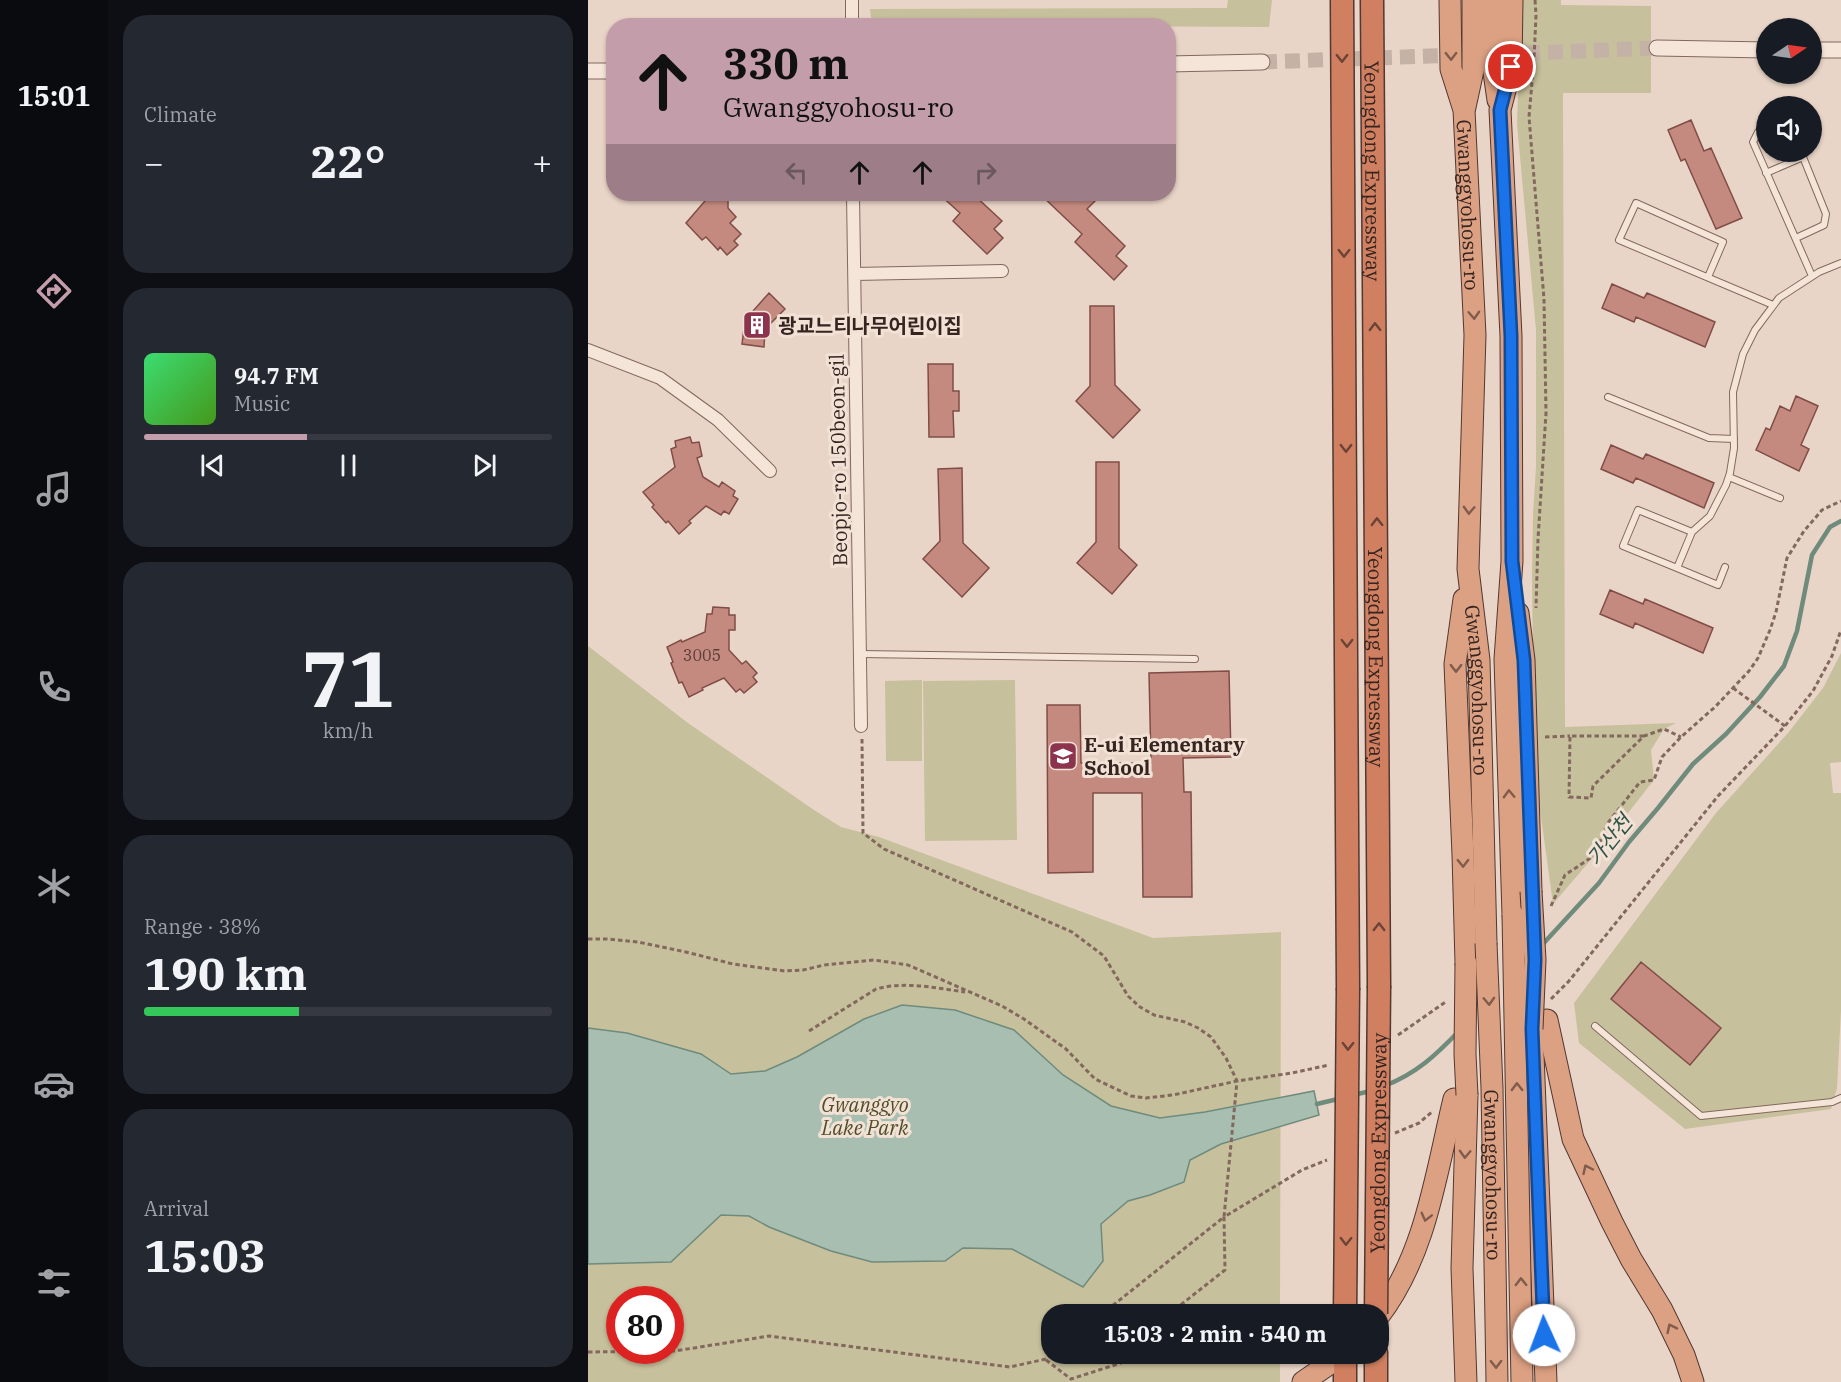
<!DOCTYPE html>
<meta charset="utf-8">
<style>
:root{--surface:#171b24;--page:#242831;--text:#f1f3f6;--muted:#9ea1a6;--line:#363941;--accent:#c49daa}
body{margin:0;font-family:"IBM Plex Serif","Noto Sans KR",serif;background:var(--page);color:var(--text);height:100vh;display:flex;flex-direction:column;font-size:22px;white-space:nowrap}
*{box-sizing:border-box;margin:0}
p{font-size:20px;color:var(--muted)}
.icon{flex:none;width:33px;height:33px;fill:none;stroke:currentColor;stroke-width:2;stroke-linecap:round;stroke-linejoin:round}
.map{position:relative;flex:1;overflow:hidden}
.sheet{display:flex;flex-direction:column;gap:15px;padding:15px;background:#0d0f14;width:480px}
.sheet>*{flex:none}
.banner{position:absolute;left:18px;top:18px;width:570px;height:183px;border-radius:24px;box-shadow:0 2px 4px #0004;background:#c49daa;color:#111;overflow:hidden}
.needle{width:39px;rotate:77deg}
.buttons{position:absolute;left:1168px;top:18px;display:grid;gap:12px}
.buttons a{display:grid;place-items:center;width:66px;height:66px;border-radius:50%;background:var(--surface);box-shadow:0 2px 4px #0004;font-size:30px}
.speed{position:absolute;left:18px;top:1286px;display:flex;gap:12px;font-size:30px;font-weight:700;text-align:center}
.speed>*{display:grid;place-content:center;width:78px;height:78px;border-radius:50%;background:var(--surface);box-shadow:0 2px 4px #0004;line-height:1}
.speed .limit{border:9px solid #d22;background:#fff;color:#111}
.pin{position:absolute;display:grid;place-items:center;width:51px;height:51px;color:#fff;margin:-26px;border:3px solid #fff;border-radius:50%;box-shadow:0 2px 6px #0007}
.me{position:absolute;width:66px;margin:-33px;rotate:358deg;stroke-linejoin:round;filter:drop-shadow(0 0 4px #0008)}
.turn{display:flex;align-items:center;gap:21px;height:126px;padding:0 18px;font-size:27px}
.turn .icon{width:78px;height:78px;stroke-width:2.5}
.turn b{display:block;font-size:42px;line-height:51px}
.lanes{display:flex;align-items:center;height:57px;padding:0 18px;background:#0003;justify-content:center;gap:30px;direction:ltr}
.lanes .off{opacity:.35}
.big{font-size:45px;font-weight:700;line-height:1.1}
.sheet .widget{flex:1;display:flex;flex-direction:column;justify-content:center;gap:9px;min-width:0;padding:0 21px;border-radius:24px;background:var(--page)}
.sheet .dial{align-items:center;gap:0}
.dial b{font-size:78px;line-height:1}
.song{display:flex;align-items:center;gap:18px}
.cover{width:72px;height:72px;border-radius:9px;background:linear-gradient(135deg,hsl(140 70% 55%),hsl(100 70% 35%))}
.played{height:6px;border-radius:3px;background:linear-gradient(90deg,var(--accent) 40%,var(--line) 40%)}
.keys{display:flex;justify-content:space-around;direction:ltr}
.heat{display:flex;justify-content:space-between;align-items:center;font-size:33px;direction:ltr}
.charge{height:9px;border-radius:4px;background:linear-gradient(90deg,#34c759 38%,var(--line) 0)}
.trip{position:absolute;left:453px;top:1304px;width:348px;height:60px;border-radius:24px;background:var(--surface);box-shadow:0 2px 4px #0004;font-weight:700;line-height:60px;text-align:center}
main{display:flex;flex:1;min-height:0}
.tab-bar{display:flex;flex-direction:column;width:108px;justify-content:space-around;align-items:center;background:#090b0e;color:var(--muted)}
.tab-bar .icon{width:42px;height:42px}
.tab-bar .current{color:var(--accent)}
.tab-bar b{font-size:27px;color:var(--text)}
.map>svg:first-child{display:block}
</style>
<main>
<nav class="tab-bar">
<b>15:01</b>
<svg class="icon current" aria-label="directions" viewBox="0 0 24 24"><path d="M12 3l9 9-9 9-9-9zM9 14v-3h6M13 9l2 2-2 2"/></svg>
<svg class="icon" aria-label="music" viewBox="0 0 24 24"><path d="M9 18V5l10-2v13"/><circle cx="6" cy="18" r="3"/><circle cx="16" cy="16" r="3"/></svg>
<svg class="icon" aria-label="phone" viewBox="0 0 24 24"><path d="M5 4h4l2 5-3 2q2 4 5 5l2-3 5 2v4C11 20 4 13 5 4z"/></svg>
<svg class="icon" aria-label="climate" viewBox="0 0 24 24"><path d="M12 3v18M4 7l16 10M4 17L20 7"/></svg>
<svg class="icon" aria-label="car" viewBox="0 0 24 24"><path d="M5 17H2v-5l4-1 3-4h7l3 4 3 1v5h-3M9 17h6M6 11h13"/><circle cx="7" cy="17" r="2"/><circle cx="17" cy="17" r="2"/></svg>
<svg class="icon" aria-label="filters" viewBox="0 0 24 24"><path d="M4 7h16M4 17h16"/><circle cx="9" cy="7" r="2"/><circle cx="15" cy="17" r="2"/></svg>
</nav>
<section class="sheet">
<div class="widget"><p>Climate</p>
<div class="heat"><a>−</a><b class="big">22°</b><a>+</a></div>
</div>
<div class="widget">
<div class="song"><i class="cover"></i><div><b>94.7 FM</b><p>Music</p></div></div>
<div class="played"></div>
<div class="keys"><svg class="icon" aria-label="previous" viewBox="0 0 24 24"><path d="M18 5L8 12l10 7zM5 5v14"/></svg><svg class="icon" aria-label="pause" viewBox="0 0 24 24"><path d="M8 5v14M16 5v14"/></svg><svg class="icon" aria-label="next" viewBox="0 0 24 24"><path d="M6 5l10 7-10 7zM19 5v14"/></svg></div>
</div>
<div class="widget dial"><b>71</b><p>km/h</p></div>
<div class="widget"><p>Range · 38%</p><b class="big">190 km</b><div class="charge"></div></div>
<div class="widget"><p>Arrival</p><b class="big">15:03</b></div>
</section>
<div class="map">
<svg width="1253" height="1382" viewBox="0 0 1253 1382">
<rect width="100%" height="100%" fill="#e9d5c7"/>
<path fill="#c7c09c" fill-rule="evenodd" d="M640 0H684L681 27 289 25 283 17 282 9 639 8Z
M933 0H973V5L1063 6V93H975L977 727 1088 723 1076 729 1063 750 1066 780 1007 855 965 904 946 766 944 575 945 513 948 467V330L929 124Z
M0 646 100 723 226 810 253 827 291 837 565 938 693 932 692 1314H464V1353H692V1382H0ZM32 1299H82V1350H32Z
M1253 653V762L1242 763 1245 793H1253V1011L1249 1088 1243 1109 1097 1129 991 1043 986 1003 1128 813 1200 733 1235 688Z
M334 680V761H298L297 681Z
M427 680 429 840 337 841 335 681Z"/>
<path fill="#a7beb1" stroke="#6f8b7c" stroke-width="1.5" d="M314 1005 367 1010 426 1030 475 1075 523 1106 572 1118 617 1112 726 1091 731 1115 633 1144 602 1160 596 1182 562 1195 540 1201 513 1224 515 1261 495 1287 424 1249 375 1248 357 1261 284 1262 243 1251 181 1227 161 1216 133 1215 83 1262 0 1264V1028L39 1033 113 1054 143 1074 177 1071 209 1057 276 1019Z"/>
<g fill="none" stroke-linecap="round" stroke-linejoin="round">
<path stroke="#6f8b7c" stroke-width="4.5" d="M954 945 1011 883 1041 842 1070 808 1105 764 1138 734 1172 697 1196 666 1209 631 1224 555 1242 527 1253 521
M796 1086C828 1074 848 1055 871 1031
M765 1095 783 1091
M729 1104 754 1098"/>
</g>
<path fill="#c48a80" stroke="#804d46" stroke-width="1.5" d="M1103 120 1116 151 1123 148 1154 218 1128 229 1097 159 1093 161 1080 130Z
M123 194H140V208L148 217 142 223 153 234 146 241 150 245 139 255 132 247 130 250 118 237 114 240 98 223Z
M351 194H385L414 221 406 229 415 238 399 254 365 221 372 213Z
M452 194H514L499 209 537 246 528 256 539 266 526 280 487 242 494 234Z
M1024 284 1056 298 1059 293 1127 322 1117 347 1048 317 1046 322 1014 308Z
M181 293 197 309 177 329 176 347 154 344 157 320Z
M502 306H526L527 385 552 410 525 438 488 401 502 386Z
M340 364H365V391H371V411H365L366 437H341Z
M1208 396 1230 406 1213 445 1221 449 1211 471 1168 450 1178 428 1182 430 1192 406 1202 411Z
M102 437 104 443 111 442 114 456 109 458 115 477 131 487 134 482 147 491 145 496 150 499 141 514 136 511 133 515 118 506 101 521 103 523 91 534 80 521 78 523 64 507 66 505 55 492 87 467 83 449 88 447 87 441Z
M1023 445 1055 459 1058 454 1126 483 1116 508 1048 478 1045 483 1013 469Z
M508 462H531V548L549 565 524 594 489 563 508 542Z
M374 468 375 543 401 568 374 597 335 559 352 541 350 469Z
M1022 590 1055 604 1057 599 1125 628 1115 653 1047 623 1045 628 1012 614Z
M125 607 141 608V615H147V630H141V650L154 664 158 661 169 673 165 677 169 682 156 693 152 689 148 692 136 678 114 688 115 690 101 697 94 682 91 683 83 663 85 662 79 647 93 640 94 642 117 632 119 614H124Z
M641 671 643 757 595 758 596 792H603L604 897H555L554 793H505V872L460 873 459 705H492L493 763H563L561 673Z
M1053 962 1133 1028 1102 1065 1023 999Z"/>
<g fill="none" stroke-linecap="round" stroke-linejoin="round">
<path stroke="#c5b2a6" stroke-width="15" stroke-dasharray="15 8" stroke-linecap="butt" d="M914 54 1069 48
M674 62 872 55"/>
<g stroke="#83685e" stroke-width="8">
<path id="service" d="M1178 130 1170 132 1165 142 1224 276
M1178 173 1215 157 1238 214 1236 225 1208 238
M1120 277 1135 242 1048 203 1031 240 1185 305
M1020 397 1121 438 1146 439
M1141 477 1192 498
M1137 567 1130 585 1089 568 1104 532 1122 516 1138 485 1142 473 1146 448 1145 392 1155 354 1167 330 1191 298 1231 272 1253 263
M1089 568 1035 546 1050 510 1104 532
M272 654 607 659
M1007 1026 1113 1116 1244 1102 1253 1098"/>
</g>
<g stroke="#83685e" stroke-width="14">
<path id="minor" d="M264 26V0
M265 194 273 726
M267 274 414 271
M0 350 72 378 130 420 182 471"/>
</g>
<g stroke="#83685e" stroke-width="17">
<path id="tertiary" d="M1069 48 1179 50
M1224 50H1253
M580 64 674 62
M0 71H26"/>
</g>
<g stroke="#513832" stroke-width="23">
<g id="trunk">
<path id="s1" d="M862 0 863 69 876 110 887 335 880 569 891 660 898 943"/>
<path d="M905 0V65L910 100"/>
<path d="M924 0 923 67 912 110 923 336 924 561 917 659 925 915"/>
<path d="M877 107 885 70V0"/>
<path d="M876 599 867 664 875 855 878 963"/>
<path d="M930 613 936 660 943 891"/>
<path d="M959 1020 985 1139 1024 1222 1043 1259 1074 1310 1096 1355 1105 1382"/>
<path d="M944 1029 958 1382"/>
<path d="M790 1317C838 1255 848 1173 866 1099"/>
<path d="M715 1382 757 1353"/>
<path d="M878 1382 874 1268 879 1095"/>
</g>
</g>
<g stroke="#513832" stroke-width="25">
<g id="motorway">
<path d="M754 0 760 988"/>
<path id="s2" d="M784 0 791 986"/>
<path d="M757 1382V1353"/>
<path d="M788 1382V1353"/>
</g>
</g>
<path stroke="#83685e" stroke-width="3" stroke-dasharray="4.5 3" stroke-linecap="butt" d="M947 0 948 15 946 59 941 117 956 299 958 413 950 539 948 608
M1145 688 1197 726
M1056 736H982L981 797 1003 798 1005 786 1056 736 1076 729 1093 737
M957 737 982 736
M274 739 275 833 296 849 484 932 516 956 540 996 552 1007 566 1015 597 1022 610 1028 623 1037 638 1058 649 1081 636 1217 514 1314
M963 906 977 875 1007 855 1019 824 1052 782 1066 780 1074 757 1093 737 1127 707 1161 671 1170 658 1182 630 1188 612 1199 558 1216 531 1234 510 1253 501
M0 939H19L50 942 98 952 145 964 197 971 215 970 236 965 286 960 320 965 414 1006 436 1019 478 1049 507 1079 543 1096 558 1098 585 1095 649 1081 704 1073 741 1065
M963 999 981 981 1130 796 1197 726 1225 691 1244 656 1253 630
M221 1031 288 989C317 981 348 988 377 992
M810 1035 859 1001
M807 1133 831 1123 845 1111
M581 1314 637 1270 636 1217 714 1170 739 1160
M0 1352 87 1351 181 1336 422 1367 458 1359 466 1353
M458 1360 483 1379 558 1355V1353"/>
<use href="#service" stroke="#f5e5d9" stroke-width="6"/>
<use href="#minor" stroke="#f5e5d9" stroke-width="12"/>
<use href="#tertiary" stroke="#f5e5d9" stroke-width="15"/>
<use href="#trunk" stroke="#dca082" stroke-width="21"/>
<use href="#motorway" stroke="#d08061" stroke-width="22"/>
<g stroke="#513832" stroke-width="23" stroke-linecap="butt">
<g id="trunk-bridge">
<path d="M943 891 947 960 944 1029"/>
<path d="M925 915 934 1382"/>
<path id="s3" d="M898 943 904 1088 909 1382"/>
<path d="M878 963 877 1054 879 1095"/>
</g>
</g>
<g stroke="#513832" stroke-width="25" stroke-linecap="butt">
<g id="motorway-bridge">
<path d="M757 1314 760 988"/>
<path id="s4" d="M788 1314 791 986"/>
</g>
</g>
<use href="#trunk-bridge" stroke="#dca082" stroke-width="21"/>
<use href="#motorway-bridge" stroke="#d08061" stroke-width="22"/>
</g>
<defs><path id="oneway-chevron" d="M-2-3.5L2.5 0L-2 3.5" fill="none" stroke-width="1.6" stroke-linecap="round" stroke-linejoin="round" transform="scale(1.5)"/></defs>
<g stroke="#805c4c">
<use href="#oneway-chevron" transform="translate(863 56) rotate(89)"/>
<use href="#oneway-chevron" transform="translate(886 315) rotate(87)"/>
<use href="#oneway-chevron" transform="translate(881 510) rotate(92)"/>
<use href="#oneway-chevron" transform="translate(868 668) rotate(90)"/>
<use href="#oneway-chevron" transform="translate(921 794) rotate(-92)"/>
<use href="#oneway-chevron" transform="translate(875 863) rotate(89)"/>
<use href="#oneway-chevron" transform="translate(901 1001) rotate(88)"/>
<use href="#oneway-chevron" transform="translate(929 1087) rotate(-91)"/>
<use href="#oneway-chevron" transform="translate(877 1154) rotate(92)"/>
<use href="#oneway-chevron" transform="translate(999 1169) rotate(-115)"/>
<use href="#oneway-chevron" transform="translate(838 1217) rotate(104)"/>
<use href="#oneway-chevron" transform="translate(933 1282) rotate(-91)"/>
<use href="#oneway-chevron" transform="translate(1083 1328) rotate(-116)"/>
<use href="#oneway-chevron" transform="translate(908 1364) rotate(89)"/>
</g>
<g stroke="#6b4437">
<use href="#oneway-chevron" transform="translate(754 58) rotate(90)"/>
<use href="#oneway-chevron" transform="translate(756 253) rotate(90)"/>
<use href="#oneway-chevron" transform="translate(787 327) rotate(-91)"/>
<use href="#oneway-chevron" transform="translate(758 448) rotate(90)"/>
<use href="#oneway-chevron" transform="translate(789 522) rotate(-91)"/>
<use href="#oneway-chevron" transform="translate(759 643) rotate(90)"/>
<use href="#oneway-chevron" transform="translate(791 927) rotate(-90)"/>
<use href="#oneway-chevron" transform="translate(760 1046) rotate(91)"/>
<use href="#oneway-chevron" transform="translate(758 1241) rotate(91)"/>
</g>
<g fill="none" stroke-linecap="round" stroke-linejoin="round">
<g stroke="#114b97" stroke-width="15">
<path id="route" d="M923 67 912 110 923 336 924 561 936 660 947 960 944 1029 956 1335"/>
</g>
<use href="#route" stroke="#1a73e8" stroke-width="10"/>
</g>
<defs>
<g id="building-square" transform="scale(1.5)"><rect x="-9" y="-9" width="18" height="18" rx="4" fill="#8c344d" stroke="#f2e2d5"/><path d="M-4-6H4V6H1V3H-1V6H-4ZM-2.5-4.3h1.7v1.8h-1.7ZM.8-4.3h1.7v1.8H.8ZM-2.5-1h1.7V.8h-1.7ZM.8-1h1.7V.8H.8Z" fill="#fff"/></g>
<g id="school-square" transform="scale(1.5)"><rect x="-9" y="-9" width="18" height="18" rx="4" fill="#8c344d" stroke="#f2e2d5"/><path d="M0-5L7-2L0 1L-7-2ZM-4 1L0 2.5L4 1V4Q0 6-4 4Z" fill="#fff"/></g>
</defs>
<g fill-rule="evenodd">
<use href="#building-square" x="169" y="325"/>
<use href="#school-square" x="475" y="756"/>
</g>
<g text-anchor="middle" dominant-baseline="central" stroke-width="6" stroke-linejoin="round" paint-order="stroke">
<g font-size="16" fill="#593e38">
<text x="114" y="655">3005</text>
</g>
<g font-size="20" fill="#352420" stroke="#f2e2d5">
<text stroke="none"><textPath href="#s2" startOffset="171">Yeongdong Expressway</textPath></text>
<text stroke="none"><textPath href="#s1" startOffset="207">Gwanggyohosu-ro</textPath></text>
<text transform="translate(250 460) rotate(-91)">Beopjo-ro 150beon-gil</text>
<text stroke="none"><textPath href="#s2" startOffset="657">Yeongdong Expressway</textPath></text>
<text stroke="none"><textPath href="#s1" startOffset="693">Gwanggyohosu-ro</textPath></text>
<text stroke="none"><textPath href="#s4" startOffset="171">Yeongdong Expressway</textPath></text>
<text stroke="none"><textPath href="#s3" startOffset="232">Gwanggyohosu-ro</textPath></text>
</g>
<g font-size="20" font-weight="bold" fill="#352420" stroke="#f2e2d5" text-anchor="start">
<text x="190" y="325">광교느티나무어린이집</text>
<text x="496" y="744">E-ui Elementary<tspan x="496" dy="23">School</tspan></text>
</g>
<g font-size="20" font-style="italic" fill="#4f4e29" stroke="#f2e2d5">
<text x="277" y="1104">Gwanggyo<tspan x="277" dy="23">Lake Park</tspan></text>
</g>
<g font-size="21" font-style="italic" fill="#315348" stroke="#f2e2d5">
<text transform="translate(1021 840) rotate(-51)">가산천</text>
</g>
</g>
</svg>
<div class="buttons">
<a><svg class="needle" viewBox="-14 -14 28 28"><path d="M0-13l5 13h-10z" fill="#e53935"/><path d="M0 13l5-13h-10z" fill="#9ea1a6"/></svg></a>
<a><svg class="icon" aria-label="sound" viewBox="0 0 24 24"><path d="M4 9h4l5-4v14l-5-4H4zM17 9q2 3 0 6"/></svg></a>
</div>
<div class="speed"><div class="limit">80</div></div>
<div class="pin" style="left:923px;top:67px;background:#d93025"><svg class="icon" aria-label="arrive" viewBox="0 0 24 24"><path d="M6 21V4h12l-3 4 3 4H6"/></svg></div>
<svg class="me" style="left:956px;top:1335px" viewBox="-20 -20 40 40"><circle r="19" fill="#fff"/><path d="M0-13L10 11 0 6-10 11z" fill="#1a73e8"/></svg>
<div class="trip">15:03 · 2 min · 540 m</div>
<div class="banner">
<div class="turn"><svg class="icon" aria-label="ahead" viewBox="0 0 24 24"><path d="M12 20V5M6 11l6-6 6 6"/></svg><div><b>330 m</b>Gwanggyohosu-ro</div></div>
<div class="lanes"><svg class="icon off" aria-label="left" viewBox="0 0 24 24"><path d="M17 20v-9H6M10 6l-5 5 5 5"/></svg><svg class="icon" aria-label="ahead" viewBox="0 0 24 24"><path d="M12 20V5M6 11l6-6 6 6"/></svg><svg class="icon" aria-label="ahead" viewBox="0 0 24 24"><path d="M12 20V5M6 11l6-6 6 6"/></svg><svg class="icon off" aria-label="right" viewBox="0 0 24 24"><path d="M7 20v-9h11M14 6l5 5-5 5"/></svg></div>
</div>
</div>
</main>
